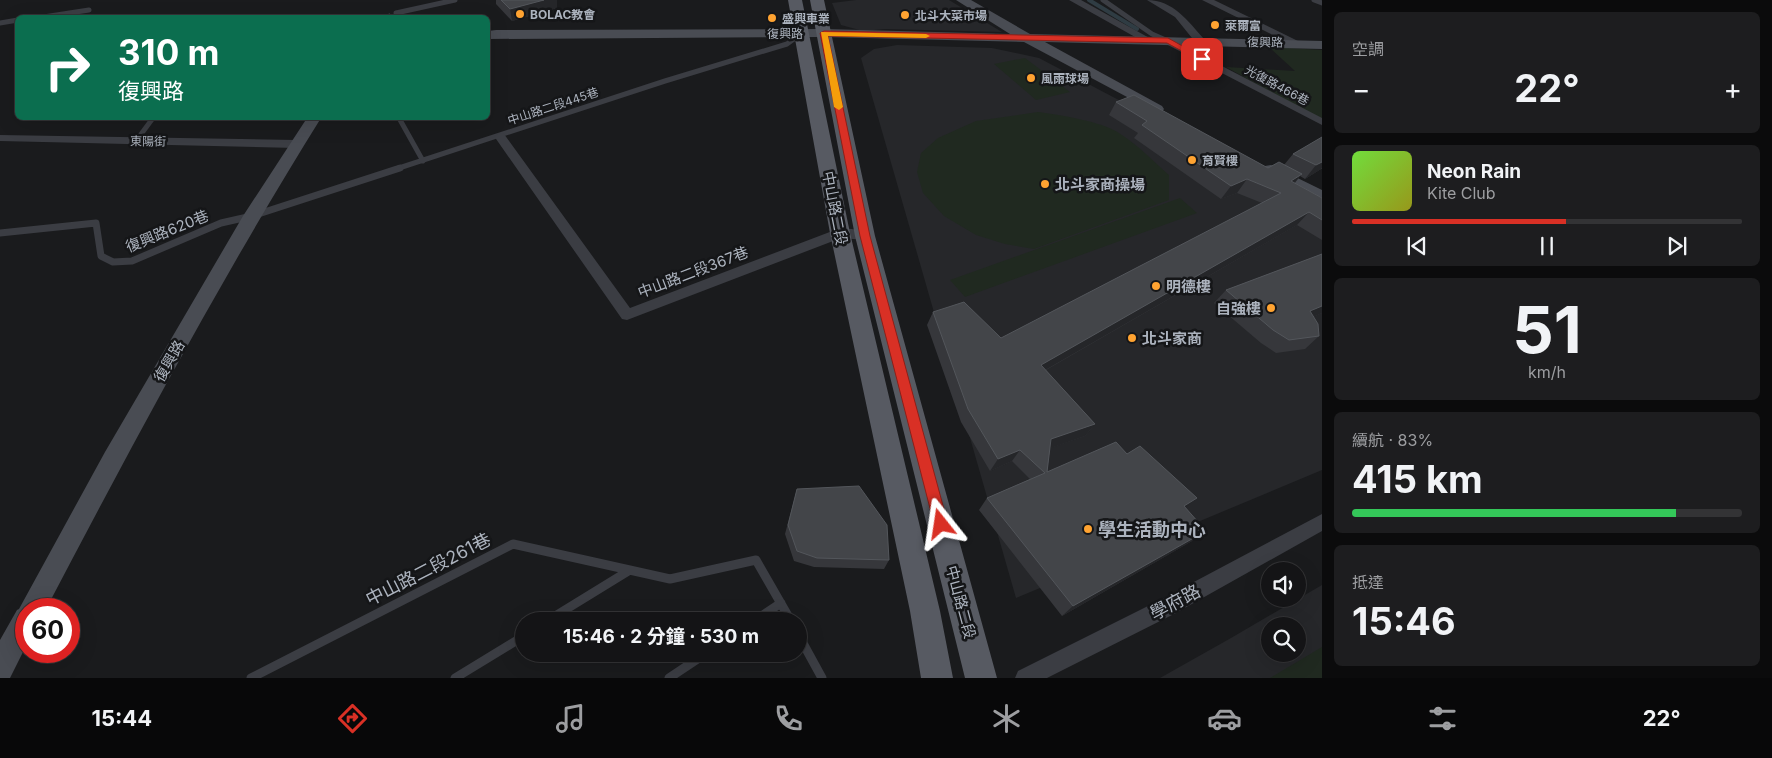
<!DOCTYPE html>
<html lang="zh-TW">
<meta charset="utf-8">
<style>
:root{--surface:#141416;--page:#1d1d1f;--text:#f1f3f6;--muted:#9d9ea1;--line:#333335;--accent:#d93025}
body{margin:0;font-family:Inter,"Noto Sans TC",sans-serif;background:var(--page);color:var(--text);height:100vh;display:flex;flex-direction:column;font-size:19px;white-space:nowrap}
*{box-sizing:border-box;margin:0}
p{font-size:16px;color:var(--muted)}
.icon{flex:none;width:28px;height:28px;fill:none;stroke:currentColor;stroke-width:2;stroke-linecap:round;stroke-linejoin:round}
.map{position:relative;flex:1;overflow:hidden}
.drawer{display:flex;flex-direction:column;gap:12px;padding:12px;background:#0b0b0c;width:450px}
.drawer>*{flex:none}
.banner{position:absolute;left:15px;top:15px;width:475px;height:105px;border-radius:8px;box-shadow:0 5px 20px #0002,0 0 0 1px var(--line);background:#0b6e4f;color:#fff;overflow:hidden}
.buttons{position:absolute;left:1261px;top:562px;display:grid;gap:10px}
.buttons a{display:grid;place-items:center;width:45px;height:45px;border-radius:50%;background:var(--surface);box-shadow:0 5px 20px #0002,0 0 0 1px var(--line);font-size:25px}
.speed{position:absolute;left:15px;top:598px;display:flex;gap:10px;font-size:25px;font-weight:700;text-align:center}
.speed>*{display:grid;place-content:center;width:65px;height:65px;border-radius:50%;background:var(--surface);box-shadow:0 5px 20px #0002,0 0 0 1px var(--line);line-height:1}
.speed .limit{border:8px solid #d22;background:#fff;color:#111}
.pin{position:absolute;display:grid;place-items:center;width:42px;height:42px;color:#fff;margin:-21px;border-radius:10px;box-shadow:0 2px 8px #0006}
.me{position:absolute;width:55px;margin:-28px;rotate:345deg;stroke-linejoin:round;filter:drop-shadow(0 0 4px #0008)}
.turn{display:flex;align-items:center;gap:18px;height:105px;padding:0 20px;font-size:22px}
.turn .icon{width:65px;height:65px;stroke-width:2.5}
.turn b{display:block;font-size:35px;line-height:42px}
.big{font-size:38px;font-weight:700;line-height:1.1}
.drawer .widget{flex:1;display:flex;flex-direction:column;justify-content:center;gap:8px;min-width:0;padding:0 18px;border-radius:8px;background:var(--page)}
.drawer .dial{align-items:center;gap:0}
.dial b{font-size:65px;line-height:1}
.song{display:flex;align-items:center;gap:15px}
.cover{width:60px;height:60px;border-radius:8px;background:linear-gradient(135deg,hsl(100 70% 55%),hsl(60 70% 35%))}
.played{height:5px;border-radius:2px;background:linear-gradient(90deg,var(--accent) 55%,var(--line) 55%)}
.keys{display:flex;justify-content:space-around;direction:ltr}
.heat{display:flex;justify-content:space-between;align-items:center;font-size:28px;direction:ltr}
.charge{height:8px;border-radius:4px;background:linear-gradient(90deg,#34c759 83%,var(--line) 0)}
.trip{position:absolute;left:515px;top:612px;width:292px;height:50px;border-radius:25px;background:var(--surface);box-shadow:0 5px 20px #0002,0 0 0 1px var(--line);font-weight:700;line-height:50px;text-align:center}
.dock{display:flex;height:80px;justify-content:space-around;align-items:center;background:#080809;color:var(--muted)}
.dock .icon{width:35px;height:35px}
.dock .current{color:var(--accent)}
.dock b{font-size:22px;color:var(--text)}
main{display:flex;flex:1;min-height:0}
.map>svg:first-child{display:block}
</style>
<main>
<div class="map">
<svg width="1322" height="678" viewBox="0 0 1322 678">
<rect width="100%" height="100%" fill="#1a1b1d"/>
<path fill="#26272a" fill-rule="evenodd" d="M856 0H949L1002 32 885 29 863 31 841 25 832 3Z
M897 45 992 48 1039 58 1322 207V470L1016 598 861 58 874 49Z
M1322 585V678H1160L1231 638ZM1270 626H1298V654H1270Z"/>
<path fill="#202920" d="M1269 47 1322 50V120L1226 67 1295 71Z
M1025 58 1070 92 1036 100 994 64Z
M1038 112C1060 115 1100 121 1119 133 1138 145 1153 161 1169 175V200L1034 249 1005 244 976 235 944 216 923 193 917 172 921 153 938 138 976 121Z
M1180 198 1197 213 965 297 950 280Z
M1322 647V678H1270Z"/>
<g fill="none" stroke-linecap="round" stroke-linejoin="round">
<path stroke="#2f3c43" stroke-width="4" d="M1089 0 1137 29"/>
<path stroke="#3b3d43" stroke-width="5" d="M1103 0 1152 34 1168 41
M1314 0 1322 3
M396 13 455 0
M37 18 89 10
M0 23 18 20
M399 118 423 161
M136 141 153 118
M396 169 665 81 787 44 802 33"/>
<path stroke="#3b3d43" stroke-width="7" d="M0 233 96 223 101 256 113 262 132 261 221 223 252 216 400 168"/>
<path stroke="#3b3d43" stroke-width="9" d="M547 621 630 570
M754 621 781 603
M799 636 822 678
M251 678 513 544 670 579 756 560 791 621
M455 678 524 636
M669 678 705 654"/>
<path fill="#3b3d43" fill-rule="evenodd" d="M1069 0H1081L1153 40 1152 42H1144Z
M1147 0C1173 0 1188 21 1204 39V43H1196L1175 17Z
M1202 0H1214L1302 43 1301 45H1293Z
M1168 38 1322 118V125L1164 43 1163 41Z
M500 133 504 134 630 308 835 230C845 227 860 230 870 233L872 236 870 239 865 240 841 238 627 320 622 319 494 136Z
M0 135 296 140 302 144 296 148 0 141Z
M1322 514V531L1174 614 1047 678H1015L1018 671 1160 600Z"/>
<path fill="#494c53" fill-rule="evenodd" d="M956 0H971L1030 34 1322 41V49L1045 42 1162 106 1164 109 1162 112 1157 113 1024 42 824 37 488 39V31L496 30 824 29 1010 34Z
M307 118H321C222 277 133 443 46 609H26V646L10 678H0V640L17 610 19 609 105 452 243 216Z
M1271 165 1322 190V202L1265 174 1263 170 1265 166Z"/>
<path fill="#575a62" fill-rule="evenodd" d="M788 0H802L850 233 940 611 953 678H921L910 611 830 233Z
M810 0H824L875 236 997 678H965L855 236Z"/>
</g>
<path fill="#36373b" d="M496 0H557V8L512 21 496 4Z
M1116 102 1268 168 1284 165 1293 154 1322 137V169H1321L1305 179 1300 176 1295 183 1322 198V240L1297 225 1046 370 1095 424 1085 436 1050 448 1047 472 1127 454 1197 498 1185 507 1192 541 1062 616 979 510 987 498 1030 479 1012 461 990 471 961 422 927 325 933 312 1001 338 1262 203 1237 193 1221 199 1134 138 1138 133 1109 115Z
M1322 254V313L1313 317 1319 336 1305 349 1276 353 1261 343 1214 303 1226 290Z
M797 489 889 560 884 569 814 567 794 561 785 534Z"/>
<path fill="#252629" d="M544 0H557V8L512 21 510 9Z
M1322 162V168L1321 169 1305 179 1316 165Z
M1302 174 1291 187V181Z
M1247 179 1237 193 1221 199 1231 186Z
M1309 212 1297 225 1033 377 1041 365Z
M1322 306V313L1297 324 1310 311Z
M1095 424 1085 436 1042 451 1051 439Z
M1020 450 1012 461 990 471 998 459Z
M1197 498 1184 509V506Z
M1206 531 1192 541 1062 616 1073 606Z"/>
<path fill="#434549" stroke="#53565b" d="M501 0H544L510 9Z
M390 14 392 18H374Z
M1134 95 1268 168 1279 162 1302 174 1291 181 1322 198V220L1309 212 1041 365 1095 424 1051 439 1047 472 1116 442 1127 454 1140 446 1197 498 1184 506 1206 531 1073 606 987 498 1045 473 1020 450 998 459 968 409 933 312 964 302 1001 338 1281 193 1247 179 1231 186 1142 125 1147 121 1116 102Z
M1322 137V162L1316 165 1293 154Z
M1322 254V306L1310 311 1318 324 1319 336 1289 340 1273 330 1226 290Z
M859 486 887 525 889 560 817 558 797 551 788 525 797 489Z"/>
<path fill="#d93025" stroke="#8d1f18" d="M824 31 1168 38 1206 59 1200 61 1167 43 828 36 870 236 948 524 946 529 941 531 936 529 934 524 860 236 820 33Z"/>
<path fill="#f59e0b" d="M821 32 926 34 930 36 926 38 828 36 843 107 839 110 834 107Z"/>
<g fill="#ffa331" stroke="#151618" stroke-width="2">
<circle cx="520" cy="14" r="5"/>
<circle cx="905" cy="15" r="5"/>
<circle cx="772" cy="18" r="5"/>
<circle cx="1215" cy="25" r="5"/>
<circle cx="1031" cy="78" r="5"/>
<circle cx="1192" cy="160" r="5"/>
<circle cx="1045" cy="184" r="5"/>
<circle cx="1156" cy="286" r="5"/>
<circle cx="1271" cy="308" r="5"/>
<circle cx="1132" cy="338" r="5"/>
<circle cx="1088" cy="529" r="5"/>
</g>
<g text-anchor="middle" dominant-baseline="central" stroke-width="5" stroke-linejoin="round" paint-order="stroke">
<g font-size="12" font-weight="bold" fill="#acb3be" stroke="#151618" text-anchor="start">
<text x="530" y="14">BOLAC教會</text>
<text x="915" y="15">北斗大菜市場</text>
<text x="782" y="18">盛興車業</text>
<text x="1225" y="25">萊爾富</text>
<text x="1041" y="78">風雨球場</text>
<text x="1202" y="160">育賢樓</text>
</g>
<g font-size="12" fill="#acb3be" stroke="#151618">
<text x="785" y="33">復興路</text>
<text transform="translate(1265 42) rotate(1)">復興路</text>
<text transform="translate(1277 85) rotate(28)">光復路466巷</text>
<text transform="translate(553 106) rotate(-18)">中山路二段445巷</text>
<text transform="translate(148 141) rotate(1)">東陽街</text>
</g>
<g font-size="15" font-weight="bold" fill="#acb3be" stroke="#151618" text-anchor="start">
<text x="1055" y="184">北斗家商操場</text>
<text x="1166" y="286">明德樓</text>
<text x="1261" y="308" text-anchor="end">自強樓</text>
<text x="1142" y="338">北斗家商</text>
</g>
<g font-size="15" fill="#acb3be" stroke="#151618">
<text transform="translate(835 208) rotate(79)">中山路二段</text>
<text transform="translate(167 231) rotate(-22)">復興路620巷</text>
<text transform="translate(693 272) rotate(-21)">中山路二段367巷</text>
<text transform="translate(169 361) rotate(-60)">復興路</text>
<text transform="translate(961 602) rotate(75)">中山路二段</text>
</g>
<g font-size="18" font-weight="bold" fill="#acb3be" stroke="#151618" text-anchor="start">
<text x="1098" y="529">學生活動中心</text>
</g>
<g font-size="18" fill="#acb3be" stroke="#151618">
<text transform="translate(428 569) rotate(-27)">中山路二段261巷</text>
<text transform="translate(1175 602) rotate(-28)">學府路</text>
</g>
</g>
</svg>
<div class="buttons">
<a><svg class="icon" aria-label="sound" viewBox="0 0 24 24"><path d="M4 9h4l5-4v14l-5-4H4zM17 9q2 3 0 6"/></svg></a>
<a><svg class="icon" aria-label="search" viewBox="0 0 24 24"><circle cx="10" cy="10" r="6"/><path d="M15 15l6 6"/></svg></a>
</div>
<div class="speed"><div class="limit">60</div></div>
<div class="pin" style="left:1202px;top:59px;background:#d93025"><svg class="icon" aria-label="arrive" viewBox="0 0 24 24"><path d="M6 21V4h12l-3 4 3 4H6"/></svg></div>
<svg class="me" style="left:941px;top:524px" viewBox="-20 -20 40 40"><path d="M0-17L14 15 0 8-14 15z" fill="#d93025" stroke="#fff" stroke-width="4"/></svg>
<div class="trip">15:46 · 2 分鐘 · 530 m</div>
<div class="banner">
<div class="turn"><svg class="icon" aria-label="right" viewBox="0 0 24 24"><path d="M7 20v-9h11M14 6l5 5-5 5"/></svg><div><b>310 m</b>復興路</div></div>
</div>
</div>
<section class="drawer">
<div class="widget"><p>空調</p>
<div class="heat"><a>−</a><b class="big">22°</b><a>+</a></div>
</div>
<div class="widget">
<div class="song"><i class="cover"></i><div><b>Neon Rain</b><p>Kite Club</p></div></div>
<div class="played"></div>
<div class="keys"><svg class="icon" aria-label="previous" viewBox="0 0 24 24"><path d="M18 5L8 12l10 7zM5 5v14"/></svg><svg class="icon" aria-label="pause" viewBox="0 0 24 24"><path d="M8 5v14M16 5v14"/></svg><svg class="icon" aria-label="next" viewBox="0 0 24 24"><path d="M6 5l10 7-10 7zM19 5v14"/></svg></div>
</div>
<div class="widget dial"><b>51</b><p>km/h</p></div>
<div class="widget"><p>續航 · 83%</p><b class="big">415 km</b><div class="charge"></div></div>
<div class="widget"><p>抵達</p><b class="big">15:46</b></div>
</section>
</main>
<nav class="dock">
<b>15:44</b>
<svg class="icon current" aria-label="directions" viewBox="0 0 24 24"><path d="M12 3l9 9-9 9-9-9zM9 14v-3h6M13 9l2 2-2 2"/></svg>
<svg class="icon" aria-label="music" viewBox="0 0 24 24"><path d="M9 18V5l10-2v13"/><circle cx="6" cy="18" r="3"/><circle cx="16" cy="16" r="3"/></svg>
<svg class="icon" aria-label="phone" viewBox="0 0 24 24"><path d="M5 4h4l2 5-3 2q2 4 5 5l2-3 5 2v4C11 20 4 13 5 4z"/></svg>
<svg class="icon" aria-label="climate" viewBox="0 0 24 24"><path d="M12 3v18M4 7l16 10M4 17L20 7"/></svg>
<svg class="icon" aria-label="car" viewBox="0 0 24 24"><path d="M5 17H2v-5l4-1 3-4h7l3 4 3 1v5h-3M9 17h6M6 11h13"/><circle cx="7" cy="17" r="2"/><circle cx="17" cy="17" r="2"/></svg>
<svg class="icon" aria-label="filters" viewBox="0 0 24 24"><path d="M4 7h16M4 17h16"/><circle cx="9" cy="7" r="2"/><circle cx="15" cy="17" r="2"/></svg>
<b>22°</b>
</nav>
